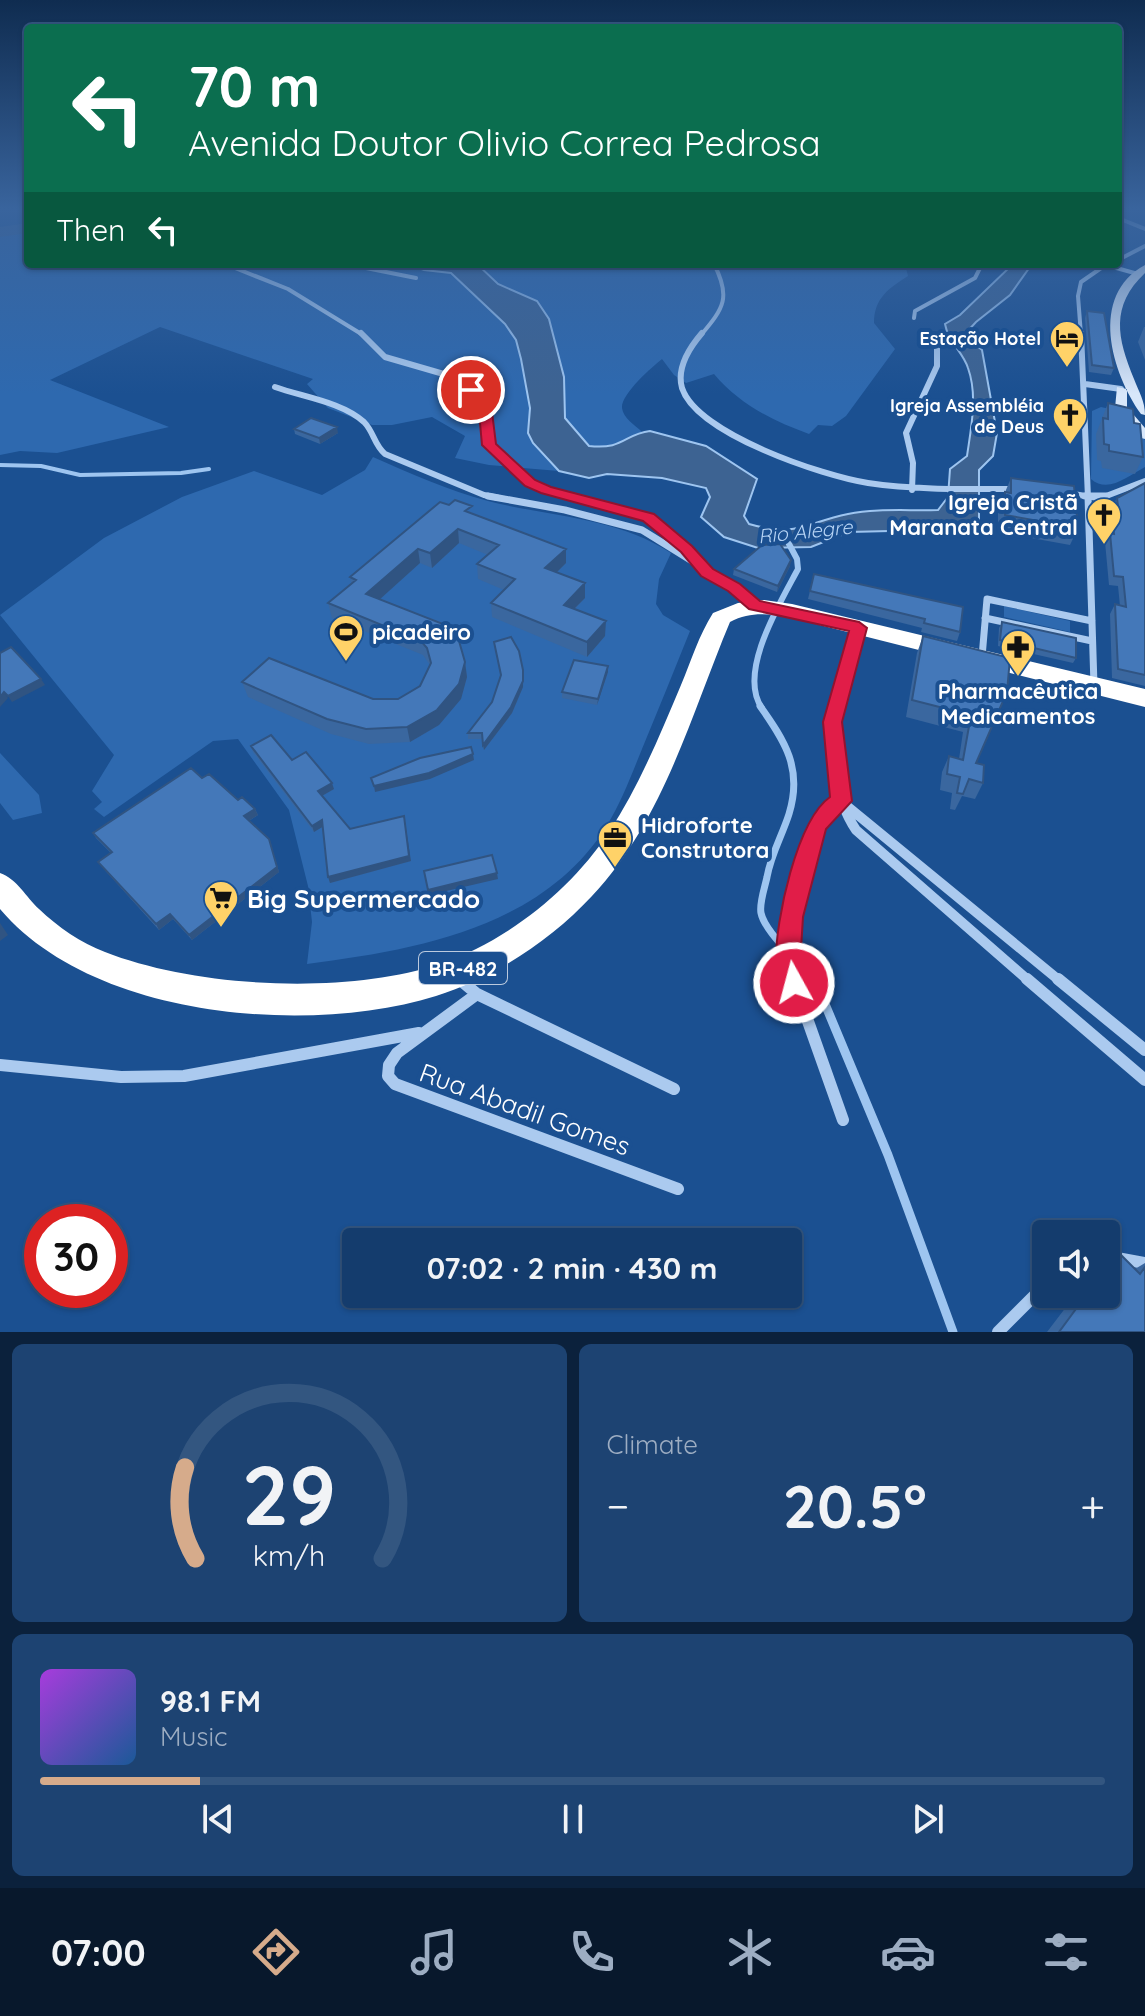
<!DOCTYPE html>
<meta charset="utf-8">
<style>
:root{--surface:#143c6d;--page:#1d4372;--text:#f1f3f6;--muted:#9dadc2;--line:#335680;--accent:#d6ab8b}
body{margin:0;font-family:Quicksand,sans-serif;background:var(--page);color:var(--text);height:100vh;display:flex;flex-direction:column;font-size:30px;white-space:nowrap}
*{box-sizing:border-box;margin:0}
p{font-size:26px;color:var(--muted)}
.icon{flex:none;width:44px;height:44px;fill:none;stroke:currentColor;stroke-width:2;stroke-linecap:round;stroke-linejoin:round}
.map{position:relative;height:1332px;overflow:hidden}
.details{display:flex;flex-direction:column;gap:12px;padding:12px;background:#0b213c;flex:1}
.details>*{flex:none}
.guide{position:absolute;left:24px;top:24px;width:1098px;height:244px;border-radius:8px;box-shadow:0 2px 6px #0004,0 0 0 2px var(--line);background:#0b6e4f;color:#fff;overflow:hidden}
.buttons{position:absolute;left:1032px;top:1220px;display:grid;gap:16px}
.buttons a{display:grid;place-items:center;width:88px;height:88px;border-radius:8px;background:var(--surface);box-shadow:0 2px 6px #0004,0 0 0 2px var(--line);font-size:40px}
.speed{position:absolute;left:24px;top:1204px;display:flex;gap:16px;font-size:40px;font-weight:700;text-align:center}
.speed>*{display:grid;place-content:center;width:104px;height:104px;border-radius:50%;background:var(--surface);box-shadow:0 2px 6px #0004,0 0 0 2px var(--line);line-height:1}
.speed .limit{border:12px solid #d22;background:#fff;color:#111}
.pin{position:absolute;display:grid;place-items:center;width:68px;height:68px;color:#fff;margin:-34px;border:4px solid #fff;border-radius:50%;box-shadow:0 2px 8px #0007}
.me{position:absolute;width:88px;margin:-44px;rotate:353deg;stroke-linejoin:round;filter:drop-shadow(0 0 6px #0008)}
.turn{display:flex;align-items:center;gap:28px;height:168px;padding:0 32px;font-size:36px}
.turn .icon{width:104px;height:104px;stroke-width:2.5}
.turn b{display:block;font-size:56px;line-height:68px}
.then{display:flex;align-items:center;height:76px;padding:0 32px;background:#0003;gap:16px;font-size:30px}
.big{font-size:60px;font-weight:700;line-height:1.1}
.details .tile{flex:1;display:flex;flex-direction:column;justify-content:center;gap:12px;min-width:0;padding:0 28px;border-radius:12px;background:var(--page)}
.details .dial{align-items:center;gap:0}
.dial svg{height:208px;overflow:visible;fill:none;stroke:var(--line);stroke-width:7;stroke-linecap:round;text-anchor:middle}
.dial text{fill:var(--text);stroke:none}
.song{display:flex;align-items:center;gap:24px}
.cover{width:96px;height:96px;border-radius:12px;background:linear-gradient(135deg,hsl(280 70% 55%),hsl(210 70% 35%))}
.played{height:8px;border-radius:4px;background:linear-gradient(90deg,var(--accent) 15%,var(--line) 15%)}
.keys{display:flex;justify-content:space-around;direction:ltr}
.heat{display:flex;justify-content:space-between;align-items:center;font-size:44px;direction:ltr}
.details .tiles{flex:1;display:grid;gap:12px;grid-template-columns:1fr 1fr}
.tile:last-child{grid-column:span 2}
.trip{position:absolute;left:342px;top:1228px;width:460px;height:80px;border-radius:8px;background:var(--surface);box-shadow:0 2px 6px #0004,0 0 0 2px var(--line);font-weight:700;line-height:80px;text-align:center}
.menu{display:flex;height:128px;justify-content:space-around;align-items:center;background:#08182c;color:var(--muted)}
.menu .icon{width:56px;height:56px}
.menu .current{color:var(--accent)}
.menu b{font-size:36px;color:var(--text)}
.map>svg:first-child{display:block}
</style>
<div class="map">
<svg width="1145" height="1332" viewBox="0 0 1145 1332">
<rect width="100%" height="100%" fill="#1b5091"/>
<path fill="#2e69af" d="M28 228V264H408L424 270 451 273 505 324 516 340 521 359 530 408 528 434 533 443 559 471 489 465 455 458 465 436 432 417 392 425H372L328 408 307 384 313 379 160 327 50 380 169 427 57 453 20 451 0 455V233Z
M477 264H905L908 276C889 288 874 298 874 323L895 349 846 416 832 426 818 425 809 434C773 421 739 404 714 374L686 383 674 375 662 359C652 367 621 394 622 408 623 418 635 425 642 432L608 448 589 446 565 418 564 377 549 319 537 301 498 284Z
M1101 407 1119 411 1145 440V467C1128 476 1108 494 1091 479L1092 411Z
M373 457C411 474 448 490 488 501 550 517 616 517 671 553L659 579 656 604 663 615 690 631C674 671 658 710 642 749 631 776 621 803 606 827 542 928 416 950 307 964L312 922 308 886 289 810 238 739 213 741 104 817 94 809 102 802 92 791 114 755 0 615 104 538 182 497 254 471 322 495 365 470Z
M1004 606 1070 621V632L1004 617Z
M0 753 39 795 42 813 13 820 0 803Z"/>
<path fill="#3d6392" stroke="#9ec5f0" stroke-width="2" d="M408 264H477L498 284 537 301 549 319 564 377 565 418 589 446C624 450 624 434 650 431L706 446 757 479 744 516 749 524C798 538 804 523 848 514 876 508 909 511 938 510L948 497 950 469 967 456C971 428 978 396 968 368 963 352 948 342 945 324L960 315 1013 264H1032L1010 295 976 322 964 335 982 350 997 433 993 456 979 470V520L972 529 849 532 811 547 758 548 724 537 701 517 710 497 706 488 662 478 607 474 589 478 559 471 533 443 528 433 530 408 521 359 516 340 505 324 451 273 424 270Z"/>
<g fill="none" stroke-linecap="round" stroke-linejoin="round">
<path stroke="#9ec5f0" stroke-width="4" d="M0 465 41 466 80 475 181 473 209 469"/>
<path stroke="#9ec5f0" stroke-width="6" d="M762 708C737 673 780 603 798 569L797 559 789 544"/>
<path stroke="#9ec5f0" stroke-width="7" d="M760 706C785 741 803 769 789 814 782 836 771 854 767 877 765 887 759 903 761 913 765 933 800 962 812 981"/>
<path stroke="#9ec5f0" stroke-width="9" d="M811 979 820 992 888 1155 953 1332"/>
<path fill="#3d6392" fill-rule="evenodd" d="M28 223V233L0 237V227Z"/>
<path stroke="#abcaef" stroke-width="4" d="M1118 218 1145 229
M1118 260 1145 246
M225 264 288 289 363 335
M346 264 416 278
M1102 264 1138 274
M914 318 915 311 975 278 982 264
M701 335C724 308 731 297 714 264
M1081 335 1078 296 1081 282 1107 264"/>
<path stroke="#abcaef" stroke-width="6" d="M361 333 385 357 454 377 481 402 486 412 489 445 516 473 546 490 574 498
M702 333C690 347 676 367 682 388 697 434 823 476 868 483 916 490 965 489 1014 489
M1081 333 1088 498
M1085 384 1121 389
M275 387C303 397 342 402 364 422 374 432 374 445 385 454L484 495 499 498
M912 490 913 463 906 433 937 366V341
M1067 493 1098 498
M1101 498 1145 481"/>
<path stroke="#abcaef" stroke-width="7" d="M488 496 565 510 642 530 734 587 755 605
M567 496 648 518 686 549 707 573
M1085 496H1106
M1088 496 1094 685
M985 618 1092 641
M982 657 987 599 1092 621
M836 708 859 628"/>
<path stroke="#abcaef" stroke-width="10" d="M836 706C826 743 835 799 856 830L1029 981
M842 802 1060 981
M794 981 788 965 791 917 816 827 826 811 841 801"/>
<path stroke="#abcaef" stroke-width="12" d="M459 979 477 994 674 1089
M793 979 843 1120
M1027 979 1145 1080
M1058 979 1145 1050
M477 994 397 1053 389 1065 388 1076 395 1084 678 1189
M0 1065 121 1077 184 1076 419 1033
M1106 1256 1145 1263
M998 1332 1046 1284"/>
<path fill="#d8e7fa" fill-rule="evenodd" d="M1145 265V273C1110 306 1117 338 1134 379 1139 392 1145 401 1145 415L1141 414C1112 373 1088 296 1145 265Z
M1117 387 1127 389V407L1145 428V439L1141 438 1115 408Z"/>
<path fill="#fff" fill-rule="evenodd" d="M764 600 792 604 1145 689V707L792 618C770 614 751 611 730 622 691 715 663 821 592 896 550 941 495 977 436 996 307 1036 92 1018 0 909V873C17 879 26 897 39 909 58 927 81 943 105 952 197 988 346 995 440 964 506 942 571 890 609 832 639 786 660 735 681 685 691 661 699 635 713 613L738 603Z"/>
</g>
<path fill="#3a679f" d="M1087 311 1114 368 1111 375 1089 372 1085 318Z
M1144 327H1145V360L1138 342Z
M1108 403 1134 423 1143 457 1135 474 1102 468 1101 461 1097 460 1096 434Z
M294 429 338 433 320 444 295 434Z
M1011 478 1078 528 1070 545 998 532V509Z
M1145 483V686L1112 678 1110 614 1115 604 1120 606 1118 586 1109 585 1105 542 1109 536 1105 514 1110 505H1113L1117 498Z
M472 514 566 549V563L557 572 585 598 575 609 605 636 587 657 492 617 491 603 504 590 478 579 477 564 488 555 459 543 432 568 420 563 379 600 465 662 467 677 461 699 439 725 410 742 369 744 331 734 248 697 242 682 373 699H398L420 686 430 665 423 655 332 618 328 603 351 584 350 577Z
M790 566 777 592 733 575 734 569Z
M814 574 960 632 957 641 921 632 922 628 808 599Z
M1002 622 1076 658 1073 663 998 646 999 628Z
M923 636 1010 658 976 763 983 783 975 799 962 796 955 810 950 809 952 793 940 790 942 772 949 756 959 759 963 732 906 717 917 653Z
M494 642 524 676 523 687 512 713 484 750 482 739H468V733L492 702 501 676Z
M608 672 597 705 562 698V692Z
M251 746 292 760 334 789 322 796 350 829 411 861 330 883 323 826 314 832 253 752Z
M202 778 255 809 258 815 249 821 271 845 279 872 192 940 173 919 159 930 102 867 98 862 111 853 96 838 93 833Z
M1118 1252 1135 1269 1145 1263V1332H1047L1076 1294H1106V1260Z"/>
<path fill="#305482" d="M337 427 338 433 320 444 319 438Z
M458 529 459 543 432 568 430 553Z
M418 549 420 563 369 609 366 594Z
M566 549V563L546 583 545 568Z
M791 560 790 566 777 592 778 586Z
M585 583V598L564 619V605Z
M606 621 605 636 587 657V642Z
M465 662 467 677 461 699 439 725 410 742 407 727Z
M608 666V672L597 705 598 699Z
M523 670V687L512 713 484 750 483 745Z
M41 679 45 685 12 702 8 696Z
M4 692 8 698 0 707V697Z
M473 754 474 760 430 779 375 792 374 786Z
M332 783 334 789 320 797 318 791Z
M255 809 258 815 247 822 244 816Z
M404 816 411 861 330 883 328 877Z
M322 820 324 826 314 832 312 826Z
M271 845 279 872 192 940 189 935Z
M497 873 498 879 429 895 428 890Z
M170 914 173 919 159 930 156 924Z
M0 923 8 935 0 941Z"/>
<path fill="#4478b9" stroke="#305482" stroke-width="2" d="M1087 311 1104 313 1114 368 1092 365Z
M1108 403 1133 409 1134 423 1140 424 1143 457 1109 451V445L1104 444 1103 418 1108 419Z
M311 418 337 427 319 438 294 429Z
M1011 478 1074 486 1078 528 1005 515V492L1011 493Z
M1145 483V675L1118 669 1115 604 1126 607 1123 577 1114 576 1110 533 1114 534 1110 505 1118 506 1117 498Z
M455 500 472 506 465 511 566 549 545 568 585 583 564 605 606 621 587 642 491 603 515 579 477 564 499 545 458 529 430 553 418 549 366 594 443 624 459 641 465 662 459 684 437 710 407 727 366 729 327 719 242 682 269 658 373 699H398L420 686 431 663 427 648 421 641 328 603 356 580 350 577 440 502 449 505Z
M780 544 791 560 778 586 734 569 762 545Z
M814 574 963 607 960 632 924 623 925 619 810 591Z
M1002 622 1076 638V658L1000 640Z
M923 636 1010 658 1007 692 976 763 984 765 983 783 969 779 963 794 957 793 960 777 947 774 949 756 963 760 971 715 912 700Z
M511 637 519 651 523 670V681L511 707 483 745 482 733H468L492 702 501 675 494 642Z
M11 647 41 679 8 696 4 692 0 697V653Z
M574 660 608 666 598 699 562 692Z
M271 735 292 760 306 752 332 783 318 791 350 829 404 816 409 856 328 877 322 820 312 826 251 746Z
M471 747 473 754 429 773 374 786 371 778 420 758Z
M191 768 202 778 209 774 238 800 242 797 255 809 244 816 269 839 277 867 189 935 170 914 156 924 98 862 112 852 93 833Z
M492 855 497 873 428 890 424 871Z
M1118 1252 1140 1274 1145 1267V1332H1059L1087 1294H1106V1268Z"/>
<linearGradient id="sky" x2="0" y2="1"><stop stop-color="#0f2c50"/><stop offset="0.53" stop-color="#39649d"/><stop offset="1" stop-color="#39649d" stop-opacity="0"/></linearGradient>
<rect width="1145" height="394" fill="url(#sky)"/>
<path fill="#e11d48" stroke="#92132f" stroke-width="2" d="M471 386 475 387 492 412 496 444 535 480 551 487 654 514 692 546 713 569 740 584 760 601 859 622 867 628 842 722 852 801 826 829 803 917 800 965 806 983 802 992 794 995 785 992C781 982 776 972 776 962 775 921 797 820 830 797L823 722 849 631 749 609 728 591 701 576 681 552 643 521 541 493 525 486 482 445 479 412 465 390Z"/>
<defs>
<g id="hotel-pin" transform="scale(1.8)"><path d="M0 17L-7.5 6A9.5 9.5 0 1 1 7.5 6Z" fill="#ffd268" stroke="#1b5091"/><path d="M-6-4.5h1.5V1H6V5H4.5V3h-9V5H-6ZM-4 0a1.8 1.8 0 1 1 3.6 0ZM.5 0V-2.5h3Q6-2.5 6 0Z" fill="#111"/></g>
<g id="church-pin" transform="scale(1.8)"><path d="M0 17L-7.5 6A9.5 9.5 0 1 1 7.5 6Z" fill="#ffd268" stroke="#1b5091"/><path d="M-1.2-6h2.4v3.5h3.3v2.4h-3.3V6h-2.4V-.1h-3.3v-2.4h3.3Z" fill="#111"/></g>
<g id="stadium-pin" transform="scale(1.8)"><path d="M0 17L-7.5 6A9.5 9.5 0 1 1 7.5 6Z" fill="#ffd268" stroke="#1b5091"/><path d="M0-5a6.5 5 0 1 0 0 10a6.5 5 0 1 0 0-10ZM-3.5-1.8h7v3.6h-7Z" fill="#111"/></g>
<g id="pharmacy-pin" transform="scale(1.8)"><path d="M0 17L-7.5 6A9.5 9.5 0 1 1 7.5 6Z" fill="#ffd268" stroke="#1b5091"/><path d="M-2-6h4v4h4v4h-4v4h-4v-4h-4v-4h4Z" fill="#111"/></g>
<g id="office-pin" transform="scale(1.8)"><path d="M0 17L-7.5 6A9.5 9.5 0 1 1 7.5 6Z" fill="#ffd268" stroke="#1b5091"/><path d="M-6-3h4V-5.5h4V-3h4V5H-6ZM-1-4.5V-3h2v-1.5ZM-6 0V1H6V0Z" fill="#111"/></g>
<g id="supermarket-pin" transform="scale(1.8)"><path d="M0 17L-7.5 6A9.5 9.5 0 1 1 7.5 6Z" fill="#ffd268" stroke="#1b5091"/><path d="M-6-5.5h2.5l.6 2H6L4.5 2H-2.5L-4.4-4H-6ZM-1.5 3.2a1.3 1.3 0 1 0 .1 0ZM3 3.2a1.3 1.3 0 1 0 .1 0Z" fill="#111"/></g>
</defs>
<g fill-rule="evenodd">
<use href="#hotel-pin" x="1067" y="338"/>
<use href="#church-pin" x="1070" y="415"/>
<use href="#church-pin" x="1104" y="515"/>
<use href="#stadium-pin" x="346" y="632"/>
<use href="#pharmacy-pin" x="1018" y="647"/>
<use href="#office-pin" x="615" y="838"/>
<use href="#supermarket-pin" x="221" y="898"/>
</g>
<g text-anchor="middle" dominant-baseline="central" stroke-width="8" stroke-linejoin="round" paint-order="stroke">
<g font-size="18" font-weight="bold" fill="#fff" stroke="#1b5091" text-anchor="end">
<text x="1041" y="338">Estação Hotel</text>
<text x="1044" y="405">Igreja Assembléia<tspan x="1044" dy="21">de Deus</tspan></text>
</g>
<g font-size="20" font-style="italic" fill="#b7d4f5" stroke="#1b5091">
<text transform="translate(805 531) rotate(-6)">Rio Alegre</text>
</g>
<rect fill="#1b5091" stroke="#bbcade" stroke-width="2" x="419" y="952" width="88" height="32" rx="6"/>
<g font-size="20" font-weight="bold" fill="#fff">
<text x="463" y="968">BR-482</text>
</g>
<g font-size="22" font-weight="bold" fill="#fff" stroke="#1b5091" text-anchor="start">
<text x="1078" y="502" text-anchor="end">Igreja Cristã<tspan x="1078" dy="25">Maranata Central</tspan></text>
<text x="372" y="632">picadeiro</text>
<text x="1018" y="691" text-anchor="middle">Pharmacêutica<tspan x="1018" dy="25">Medicamentos</tspan></text>
<text x="641" y="825">Hidroforte<tspan x="641" dy="25">Construtora</tspan></text>
</g>
<g font-size="26" font-weight="bold" fill="#fff" stroke="#1b5091" text-anchor="start">
<text x="247" y="898">Big Supermercado</text>
</g>
<g font-size="26" fill="#fff" stroke="#1b5091">
<text transform="translate(525 1109) rotate(20)">Rua Abadil Gomes</text>
</g>
</g>
</svg>
<div class="buttons">
<a><svg class="icon" aria-label="sound" viewBox="0 0 24 24"><path d="M4 9h4l5-4v14l-5-4H4zM17 9q2 3 0 6"/></svg></a>
</div>
<div class="speed"><div class="limit">30</div></div>
<div class="pin" style="left:471px;top:390px;background:#d93025"><svg class="icon" aria-label="arrive" viewBox="0 0 24 24"><path d="M6 21V4h12l-3 4 3 4H6"/></svg></div>
<svg class="me" style="left:794px;top:983px" viewBox="-20 -20 40 40"><circle r="17" fill="#e11d48" stroke="#fff" stroke-width="3"/><path d="M0-11L8 9 0 5-8 9z" fill="#fff"/></svg>
<div class="trip">07:02 · 2 min · 430 m</div>
<div class="guide">
<div class="turn"><svg class="icon" aria-label="left" viewBox="0 0 24 24"><path d="M17 20v-9H6M10 6l-5 5 5 5"/></svg><div><b>70 m</b>Avenida Doutor Olivio Correa Pedrosa</div></div>
<div class="then">Then<svg class="icon" aria-label="left" viewBox="0 0 24 24"><path d="M17 20v-9H6M10 6l-5 5 5 5"/></svg></div>
</div>
</div>
<section class="details">
<div class="tiles">
<div class="tile dial"><svg viewBox="0 0 100 80">
<path d="M14 69A42 42 0 1 1 86 69"/>
<path d="M14 69A42 42 0 0 1 10 34" stroke="#d6ab8b"/>
<text x="50" y="56" font-size="32" font-weight="700">29</text>
<text x="50" y="72" font-size="11">km/h</text>
</svg></div>
<div class="tile"><p>Climate</p>
<div class="heat"><a>−</a><b class="big">20.5°</b><a>+</a></div>
</div>
<div class="tile">
<div class="song"><i class="cover"></i><div><b>98.1 FM</b><p>Music</p></div></div>
<div class="played"></div>
<div class="keys"><svg class="icon" aria-label="previous" viewBox="0 0 24 24"><path d="M18 5L8 12l10 7zM5 5v14"/></svg><svg class="icon" aria-label="pause" viewBox="0 0 24 24"><path d="M8 5v14M16 5v14"/></svg><svg class="icon" aria-label="next" viewBox="0 0 24 24"><path d="M6 5l10 7-10 7zM19 5v14"/></svg></div>
</div>
</div>
</section>
<nav class="menu">
<b>07:00</b>
<svg class="icon current" aria-label="directions" viewBox="0 0 24 24"><path d="M12 3l9 9-9 9-9-9zM9 14v-3h6M13 9l2 2-2 2"/></svg>
<svg class="icon" aria-label="music" viewBox="0 0 24 24"><path d="M9 18V5l10-2v13"/><circle cx="6" cy="18" r="3"/><circle cx="16" cy="16" r="3"/></svg>
<svg class="icon" aria-label="phone" viewBox="0 0 24 24"><path d="M5 4h4l2 5-3 2q2 4 5 5l2-3 5 2v4C11 20 4 13 5 4z"/></svg>
<svg class="icon" aria-label="climate" viewBox="0 0 24 24"><path d="M12 3v18M4 7l16 10M4 17L20 7"/></svg>
<svg class="icon" aria-label="car" viewBox="0 0 24 24"><path d="M5 17H2v-5l4-1 3-4h7l3 4 3 1v5h-3M9 17h6M6 11h13"/><circle cx="7" cy="17" r="2"/><circle cx="17" cy="17" r="2"/></svg>
<svg class="icon" aria-label="filters" viewBox="0 0 24 24"><path d="M4 7h16M4 17h16"/><circle cx="9" cy="7" r="2"/><circle cx="15" cy="17" r="2"/></svg>
</nav>
